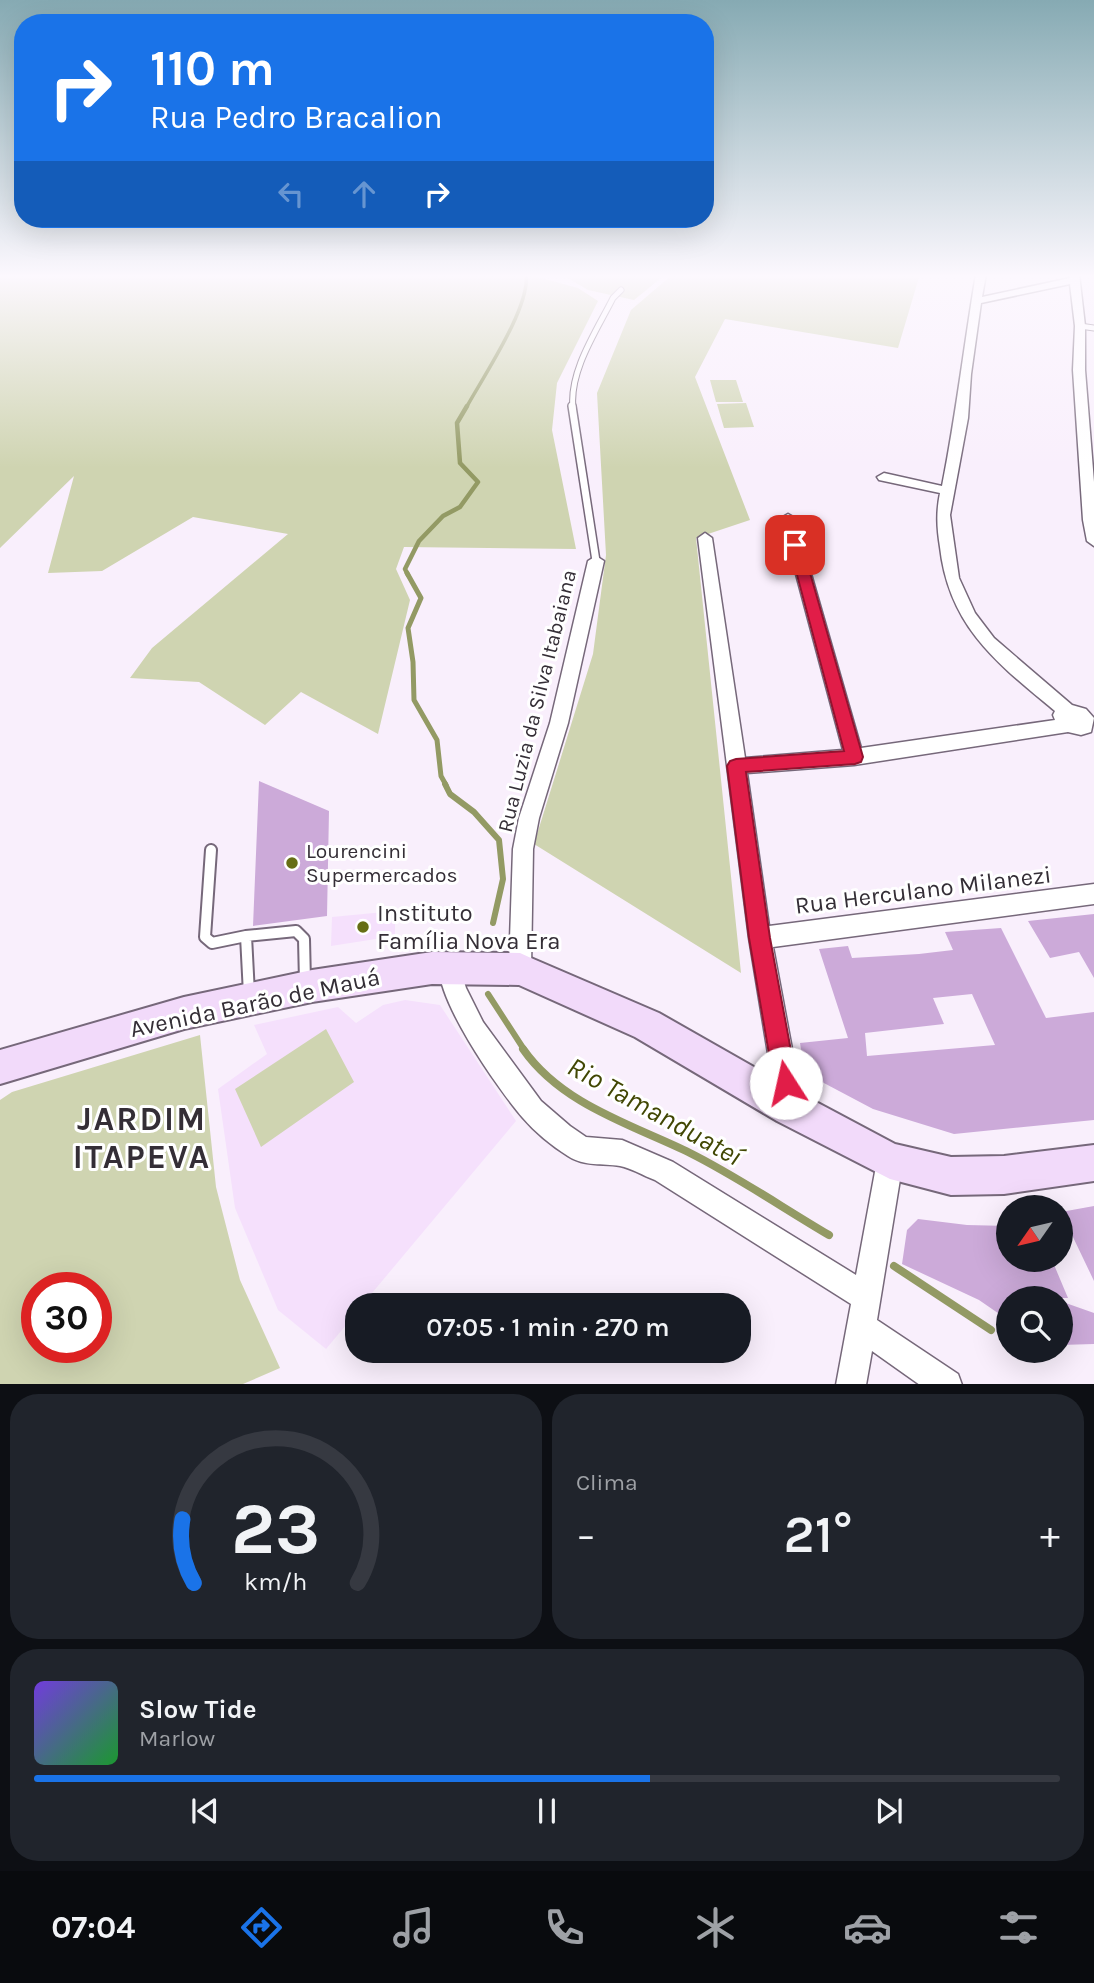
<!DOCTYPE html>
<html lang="pt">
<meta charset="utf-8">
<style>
:root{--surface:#171b24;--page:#20242c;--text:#f1f3f6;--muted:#9ea1a6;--line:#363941;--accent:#1a73e8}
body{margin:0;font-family:Karla,sans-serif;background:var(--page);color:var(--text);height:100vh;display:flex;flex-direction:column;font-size:26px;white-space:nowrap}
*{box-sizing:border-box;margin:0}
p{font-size:23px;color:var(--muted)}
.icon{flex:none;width:38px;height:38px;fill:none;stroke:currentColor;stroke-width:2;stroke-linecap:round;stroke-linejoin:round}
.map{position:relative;height:1384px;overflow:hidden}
.panel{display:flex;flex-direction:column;gap:10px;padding:10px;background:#0d0f14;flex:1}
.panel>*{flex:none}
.hud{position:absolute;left:14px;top:14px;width:700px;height:214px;border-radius:28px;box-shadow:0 7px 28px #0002;background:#1a73e8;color:#fff;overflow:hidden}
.needle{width:46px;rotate:236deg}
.buttons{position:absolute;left:996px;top:1195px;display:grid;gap:14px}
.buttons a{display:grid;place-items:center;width:77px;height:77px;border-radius:50%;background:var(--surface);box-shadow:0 7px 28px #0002;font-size:35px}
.speed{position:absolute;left:21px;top:1272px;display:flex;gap:14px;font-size:35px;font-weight:700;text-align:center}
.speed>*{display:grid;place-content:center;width:91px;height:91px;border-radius:50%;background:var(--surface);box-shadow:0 7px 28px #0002;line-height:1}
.speed .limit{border:10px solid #d22;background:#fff;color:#111}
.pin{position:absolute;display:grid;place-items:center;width:60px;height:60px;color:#fff;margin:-30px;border-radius:14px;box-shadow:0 4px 10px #0006}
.me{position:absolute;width:77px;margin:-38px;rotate:350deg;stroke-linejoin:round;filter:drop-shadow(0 0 5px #0008)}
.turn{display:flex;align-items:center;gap:24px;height:147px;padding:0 21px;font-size:32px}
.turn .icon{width:91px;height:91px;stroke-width:2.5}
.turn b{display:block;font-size:49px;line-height:60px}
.lanes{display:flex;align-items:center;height:66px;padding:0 21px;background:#0003;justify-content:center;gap:35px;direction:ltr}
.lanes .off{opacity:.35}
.big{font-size:52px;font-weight:600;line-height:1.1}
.panel .tile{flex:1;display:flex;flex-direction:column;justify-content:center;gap:10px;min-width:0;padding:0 24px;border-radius:28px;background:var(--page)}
.panel .dial{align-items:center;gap:0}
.dial svg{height:182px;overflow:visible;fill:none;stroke:var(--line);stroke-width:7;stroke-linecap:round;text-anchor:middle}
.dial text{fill:var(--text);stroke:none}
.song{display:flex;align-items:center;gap:21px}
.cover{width:84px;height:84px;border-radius:10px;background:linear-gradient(135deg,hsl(260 70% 55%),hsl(130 70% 35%))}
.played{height:7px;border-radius:4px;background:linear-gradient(90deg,var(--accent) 60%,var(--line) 60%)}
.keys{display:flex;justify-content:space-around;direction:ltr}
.heat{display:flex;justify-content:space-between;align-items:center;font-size:38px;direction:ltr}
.panel .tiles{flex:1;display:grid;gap:10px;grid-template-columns:1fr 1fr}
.tile:last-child{grid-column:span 2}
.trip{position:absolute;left:345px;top:1293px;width:406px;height:70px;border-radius:28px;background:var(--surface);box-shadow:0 7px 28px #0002;font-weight:600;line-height:70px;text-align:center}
.menu{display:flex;height:112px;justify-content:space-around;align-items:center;background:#090b0e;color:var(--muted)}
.menu .icon{width:49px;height:49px}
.menu .active{color:var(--accent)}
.menu b{font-size:32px;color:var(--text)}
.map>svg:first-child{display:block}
</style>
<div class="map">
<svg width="1094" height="1385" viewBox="0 0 1094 1385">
<rect width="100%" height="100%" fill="#f9effc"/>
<path fill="#f5e0fc" d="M395 911V936L331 946 332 917Z
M405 1000 440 1005 516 1121 362 1305 357 1306V1312L326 1349 278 1310 235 1208 218 1089 267 1054 254 1025 338 1007 356 1023 383 1005Z"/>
<path fill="#cfd4b1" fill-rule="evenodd" d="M0 274H527L578 288 598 301 557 383 552 430 576 549 404 547 396 569 410 600 378 734 301 692 265 725 199 682 130 678 152 648 288 534 193 517 102 571 48 573 74 476 0 548Z
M561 274H666L634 300 588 290Z
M673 274H920L898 348 725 319 695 377 750 520 696 538 741 973 534 844 593 654 606 555 597 393 631 310Z
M710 380H736L743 402H716Z
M746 403 754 427 724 428 717 404Z
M326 1029 354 1082 261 1147 235 1089Z
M200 1035 216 1187 240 1280 280 1368 243 1384H0V1100L12 1092ZM37 1288H96V1348H37Z"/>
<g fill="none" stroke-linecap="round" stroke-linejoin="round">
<path stroke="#939a64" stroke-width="3.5" d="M466 408C483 377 531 306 526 274"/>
<path stroke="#939a64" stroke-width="4.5" d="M408 575 405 569 419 541 443 516 460 507 478 482 460 463 457 423 467 406"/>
<path stroke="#939a64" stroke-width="5" d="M407 573 421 598 408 628 413 662 414 700 437 740 441 776 446 785"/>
<path stroke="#939a64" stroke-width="6" d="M445 784 450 794 474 812 499 840 503 879 493 923
M488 994 525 1051"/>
<path stroke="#939a64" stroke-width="8" d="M523 1049C562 1105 633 1125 690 1153 738 1177 783 1208 829 1235
M894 1266 991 1330"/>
</g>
<path fill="#ccaad9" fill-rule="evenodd" d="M259 781 329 811 327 916 253 926Z
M1094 914V978L1079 952 1050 958 1028 921Z
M1001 928 1046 1018 1094 1012V1120L954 1134 873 1109 805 1073 800 1043 848 1038 819 949 848 946 852 958 919 954 953 950 945 932ZM972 994 995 1045 867 1056 865 1033 944 1024 933 998Z
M1094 1206V1281L1061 1212Z
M918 1219 967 1225 1008 1226V1260H1052L1068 1298H1008V1320L979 1300 902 1264 907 1230Z
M1060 1301 1094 1313V1344L1060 1345Z"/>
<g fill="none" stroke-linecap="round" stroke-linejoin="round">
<g stroke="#76687a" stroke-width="7">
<path id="lane-far2" d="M1080 326 1094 328
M573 408C569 371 597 330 613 298L621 290"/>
</g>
<g stroke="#76687a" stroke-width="10">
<path id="lane-far1" d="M572 406 596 561"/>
</g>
<g stroke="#76687a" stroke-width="14">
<path id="lane" d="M211 850 205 937 212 943 246 936 249 994
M246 936 296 931 304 939 305 982"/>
</g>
<g stroke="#76687a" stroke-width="3">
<path id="street" d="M976 274H986L982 297 1070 278 1069 274H1079L1085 326V370L1094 482V546L1087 541 1083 520 1073 370 1075 326 1070 284 981 303 971 374 968 418 950 515 959 578 975 613 994 638 1072 705 1086 709 1094 718 1091 732 1081 735 1068 732 854 765 747 773 769 926 1094 884V904L773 947 803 1108 799 1117 790 1121 781 1117 777 1108 749 938 698 538 705 533 712 538 745 758 843 750 781 518 788 514 795 518 861 748 1055 720 1053 715 1055 711C997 663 949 627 940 547 937 528 936 513 940 493L879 480 877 477 884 473 942 486C956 416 964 345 976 274Z
M596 556 604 561 568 723 539 818 533 849 531 969 528 977 520 980 512 977 509 969 513 849 519 818 550 723 588 561Z
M449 957 457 960 466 988 483 1022 541 1101 570 1126 586 1137 622 1140 673 1162 856 1275 877 1161 881 1152 890 1148 899 1152 903 1161 877 1320 958 1374 962 1385H920L872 1351 866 1385H836L851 1304 655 1180C644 1176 631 1168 620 1166 602 1163 585 1167 568 1156 552 1146 535 1132 523 1118 501 1093 428 990 441 960Z"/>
</g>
<g stroke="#76687a" stroke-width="4">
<path id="secondary" d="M432 952 520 953 531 958 659 1013 803 1095 895 1144 951 1157 1004 1156 1094 1145V1181L1004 1194 951 1195 890 1179 777 1121 635 1037 519 985 432 984 312 1002 184 1029 0 1084V1050L184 997 312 970Z"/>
</g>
<use href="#lane-far2" stroke="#fff" stroke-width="5"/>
<use href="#lane-far1" stroke="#fff" stroke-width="7"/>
<use href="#lane" stroke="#fff" stroke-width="10"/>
<use href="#street" fill="#fff" fill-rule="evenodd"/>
<use href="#secondary" fill="#f2dafa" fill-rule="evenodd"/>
</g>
<linearGradient id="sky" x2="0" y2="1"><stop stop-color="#86aab3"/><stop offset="0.59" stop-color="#fcf8fe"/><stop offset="1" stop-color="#fcf8fe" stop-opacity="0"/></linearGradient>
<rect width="1094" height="468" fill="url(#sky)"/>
<path fill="#e11d48" stroke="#92132f" stroke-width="2" d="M795 541 802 545 863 757 861 762 855 764 746 772 770 938 797 1083 794 1091 786 1095 778 1091 774 1083 749 938 727 766 730 761 736 759 844 751 789 545Z"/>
<g fill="#666e15" stroke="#fff" stroke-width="2.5">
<circle cx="292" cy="863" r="7"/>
<circle cx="363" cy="927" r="7"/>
</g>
<g text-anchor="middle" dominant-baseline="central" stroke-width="6" stroke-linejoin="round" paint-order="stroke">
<g font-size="21" fill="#342e36" stroke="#fff">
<text transform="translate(537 701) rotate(-76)">Rua Luzia da Silva Itabaiana</text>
</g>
<g font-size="21" fill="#342e36" stroke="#fff" text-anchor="start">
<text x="306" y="851">Lourencini<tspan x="306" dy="24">Supermercados</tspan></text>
</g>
<g font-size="24" fill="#342e36" stroke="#fff">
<text transform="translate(923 890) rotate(-7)">Rua Herculano Milanezi</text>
<text transform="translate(255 1003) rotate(-12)">Avenida Barão de Mauá</text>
</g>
<g font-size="24" fill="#342e36" stroke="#fff" text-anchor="start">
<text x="377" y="913">Instituto<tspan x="377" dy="28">Família Nova Era</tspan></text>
</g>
<g font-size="28" font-style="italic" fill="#414703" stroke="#fff">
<text transform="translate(655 1111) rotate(29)">Rio Tamanduateí</text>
</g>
<g font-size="33" font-weight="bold" letter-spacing="2" fill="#342e36" stroke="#fff">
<text x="142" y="1119">JARDIM<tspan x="142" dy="38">ITAPEVA</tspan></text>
</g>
</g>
</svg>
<div class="buttons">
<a><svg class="needle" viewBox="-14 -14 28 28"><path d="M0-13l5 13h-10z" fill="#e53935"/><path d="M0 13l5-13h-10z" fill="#9ea1a6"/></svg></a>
<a><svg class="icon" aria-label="search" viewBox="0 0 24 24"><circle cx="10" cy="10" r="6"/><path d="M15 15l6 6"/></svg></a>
</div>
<div class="speed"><div class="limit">30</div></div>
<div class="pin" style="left:795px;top:545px;background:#d93025"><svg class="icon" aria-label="arrive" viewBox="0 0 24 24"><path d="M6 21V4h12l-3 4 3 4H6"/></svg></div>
<svg class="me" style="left:786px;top:1083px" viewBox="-20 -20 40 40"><circle r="19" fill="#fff"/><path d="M0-13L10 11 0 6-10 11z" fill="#e11d48"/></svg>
<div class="trip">07:05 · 1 min · 270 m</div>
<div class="hud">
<div class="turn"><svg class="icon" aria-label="right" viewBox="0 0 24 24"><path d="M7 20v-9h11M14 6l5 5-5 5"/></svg><div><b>110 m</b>Rua Pedro Bracalion</div></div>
<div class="lanes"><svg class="icon off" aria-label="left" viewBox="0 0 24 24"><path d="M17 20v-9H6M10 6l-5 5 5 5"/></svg><svg class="icon off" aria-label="ahead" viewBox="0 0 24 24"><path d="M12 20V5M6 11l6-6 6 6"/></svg><svg class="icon" aria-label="right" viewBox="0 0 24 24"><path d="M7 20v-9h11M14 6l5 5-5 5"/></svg></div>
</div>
</div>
<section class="panel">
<div class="tiles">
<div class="tile dial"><svg viewBox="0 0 100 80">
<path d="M14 69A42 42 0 1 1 86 69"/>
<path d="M14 69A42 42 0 0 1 9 41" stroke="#1a73e8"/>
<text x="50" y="56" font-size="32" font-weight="700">23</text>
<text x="50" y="72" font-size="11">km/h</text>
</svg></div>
<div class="tile"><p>Clima</p>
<div class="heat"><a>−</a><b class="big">21°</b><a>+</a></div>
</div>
<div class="tile">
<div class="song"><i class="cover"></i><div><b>Slow Tide</b><p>Marlow</p></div></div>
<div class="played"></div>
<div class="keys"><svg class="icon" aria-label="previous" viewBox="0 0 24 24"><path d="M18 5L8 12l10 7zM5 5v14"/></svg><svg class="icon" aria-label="pause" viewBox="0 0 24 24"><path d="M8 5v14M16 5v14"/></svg><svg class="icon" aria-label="next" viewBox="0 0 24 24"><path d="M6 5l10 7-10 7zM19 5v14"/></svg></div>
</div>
</div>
</section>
<nav class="menu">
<b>07:04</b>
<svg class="icon active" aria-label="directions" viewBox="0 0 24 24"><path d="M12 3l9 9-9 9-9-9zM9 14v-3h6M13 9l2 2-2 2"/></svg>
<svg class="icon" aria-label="music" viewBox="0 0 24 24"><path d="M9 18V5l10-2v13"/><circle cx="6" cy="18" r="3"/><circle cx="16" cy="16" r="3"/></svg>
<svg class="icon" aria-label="phone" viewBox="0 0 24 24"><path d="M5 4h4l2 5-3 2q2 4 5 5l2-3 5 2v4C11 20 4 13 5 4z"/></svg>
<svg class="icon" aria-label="climate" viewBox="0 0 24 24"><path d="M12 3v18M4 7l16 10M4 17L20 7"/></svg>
<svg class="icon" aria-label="car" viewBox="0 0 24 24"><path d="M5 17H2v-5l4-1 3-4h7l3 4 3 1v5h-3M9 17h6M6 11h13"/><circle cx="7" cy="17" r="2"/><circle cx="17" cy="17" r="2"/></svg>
<svg class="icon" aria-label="filters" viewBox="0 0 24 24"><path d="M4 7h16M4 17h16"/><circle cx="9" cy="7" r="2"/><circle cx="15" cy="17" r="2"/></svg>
</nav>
